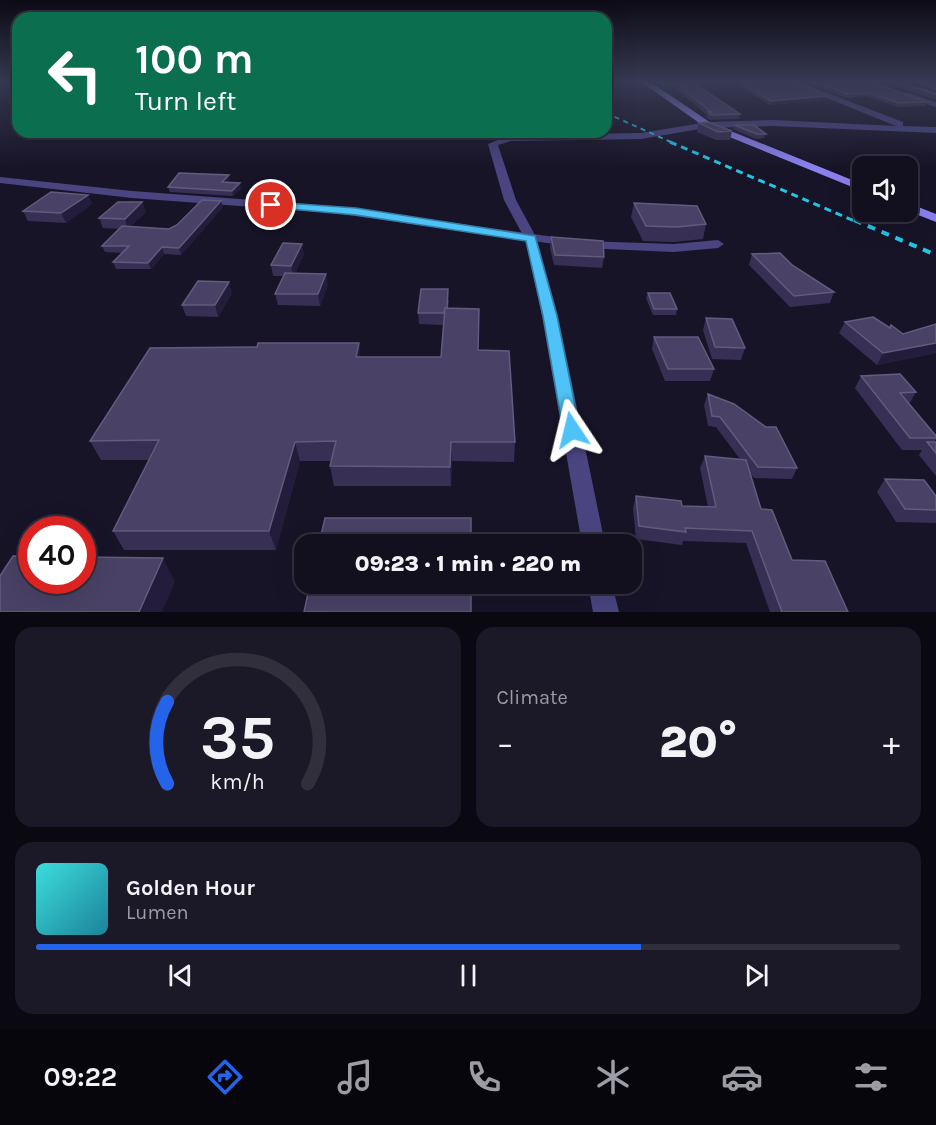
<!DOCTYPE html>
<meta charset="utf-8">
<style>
:root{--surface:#120f1e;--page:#1b1827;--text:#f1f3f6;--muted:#9c9ca4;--line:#312f3c;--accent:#2563eb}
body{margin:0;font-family:Karla,sans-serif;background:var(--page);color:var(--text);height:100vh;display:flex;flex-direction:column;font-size:22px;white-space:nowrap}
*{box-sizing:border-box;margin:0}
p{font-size:20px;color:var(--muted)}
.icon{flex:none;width:33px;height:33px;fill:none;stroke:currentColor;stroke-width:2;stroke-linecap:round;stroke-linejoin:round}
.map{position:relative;height:612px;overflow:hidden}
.sheet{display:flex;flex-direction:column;gap:15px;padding:15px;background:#0a0810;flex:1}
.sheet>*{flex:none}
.banner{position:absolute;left:12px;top:12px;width:600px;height:126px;border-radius:18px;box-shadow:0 6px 24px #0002,0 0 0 2px var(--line);background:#0b6e4f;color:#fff;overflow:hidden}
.controls{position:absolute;left:852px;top:156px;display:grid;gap:12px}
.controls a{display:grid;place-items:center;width:66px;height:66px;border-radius:12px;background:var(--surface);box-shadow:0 6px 24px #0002,0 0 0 2px var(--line);font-size:30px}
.speed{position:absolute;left:18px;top:516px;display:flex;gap:12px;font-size:30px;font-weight:700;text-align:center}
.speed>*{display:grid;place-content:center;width:78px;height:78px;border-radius:50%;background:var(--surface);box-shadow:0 6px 24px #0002,0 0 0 2px var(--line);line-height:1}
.speed .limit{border:9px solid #d22;background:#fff;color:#111}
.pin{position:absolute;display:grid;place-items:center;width:51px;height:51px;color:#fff;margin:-26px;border:3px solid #fff;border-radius:50%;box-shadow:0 2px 6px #0007}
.me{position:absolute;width:66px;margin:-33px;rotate:350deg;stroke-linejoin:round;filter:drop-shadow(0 0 4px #0008)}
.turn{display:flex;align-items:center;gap:21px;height:126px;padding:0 24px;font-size:27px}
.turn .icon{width:78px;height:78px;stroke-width:2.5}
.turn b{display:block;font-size:42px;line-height:51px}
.big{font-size:45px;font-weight:800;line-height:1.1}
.sheet .tile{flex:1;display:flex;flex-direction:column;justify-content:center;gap:9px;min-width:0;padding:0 21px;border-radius:18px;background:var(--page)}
.sheet .dial{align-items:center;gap:0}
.dial svg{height:156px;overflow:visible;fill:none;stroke:var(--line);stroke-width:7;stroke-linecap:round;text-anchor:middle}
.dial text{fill:var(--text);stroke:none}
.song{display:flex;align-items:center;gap:18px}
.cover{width:72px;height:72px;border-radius:9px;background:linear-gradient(135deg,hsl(180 70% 55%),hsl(190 70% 35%))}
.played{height:6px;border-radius:3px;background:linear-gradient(90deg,var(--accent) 70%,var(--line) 70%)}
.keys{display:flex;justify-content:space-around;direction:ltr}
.heat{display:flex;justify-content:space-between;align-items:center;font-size:33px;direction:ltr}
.sheet .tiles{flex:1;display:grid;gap:15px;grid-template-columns:1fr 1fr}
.tile:last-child{grid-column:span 2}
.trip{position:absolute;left:294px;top:534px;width:348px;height:60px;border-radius:18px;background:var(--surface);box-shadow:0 6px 24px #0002,0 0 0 2px var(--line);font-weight:800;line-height:60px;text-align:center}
.dock{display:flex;height:96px;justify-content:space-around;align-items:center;background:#07060c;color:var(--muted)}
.dock .icon{width:42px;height:42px}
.dock .current{color:var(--accent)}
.dock b{font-size:27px;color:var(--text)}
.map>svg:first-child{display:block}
</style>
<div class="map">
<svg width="936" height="612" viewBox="0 0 936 612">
<rect width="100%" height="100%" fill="#181428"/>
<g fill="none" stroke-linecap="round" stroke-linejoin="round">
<path fill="#4a4581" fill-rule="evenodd" d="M785 81H796L903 122V126L936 127V133L774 126 708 128 704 125 708 122 774 120 896 126Z
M915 81H925L936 86V91Z
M908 93 936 102V107L905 97V93Z
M501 132H511L515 138 507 140Z
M0 177 132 191 334 206 583 241 674 244 718 240 724 244 718 248 674 252 583 248 334 213 132 198 0 183Z"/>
<path fill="#4a4581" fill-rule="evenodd" d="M708 122 711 123V127L641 139 511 141 498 145 516 200 537 239 558 316 605 544H582L542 316 525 239 504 200 488 144 510 135 641 133Z
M588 584H612L619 612H593Z"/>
<path fill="#8a81ef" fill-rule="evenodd" d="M640 81H649L711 123 862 184V191L705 127Z
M908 203 936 214V222L908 211Z"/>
<path stroke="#22c6e3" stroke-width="2" stroke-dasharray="5 4.5" stroke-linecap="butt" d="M606 113 673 143"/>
<path stroke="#22c6e3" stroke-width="3" stroke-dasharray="7 5" stroke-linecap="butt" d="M670 142 857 222"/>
<path stroke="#22c6e3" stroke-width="4" stroke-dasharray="8 7" stroke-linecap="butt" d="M854 220 936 255"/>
</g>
<path fill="#382f54" d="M653 81H691L740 114 739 119 710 120 706 117 707 115 675 88H664Z
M803 81H869L927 102 925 106 898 107 867 96 846 98Z
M893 81 936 93V100L892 85Z
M742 83 826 96 825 100 770 105 741 87Z
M699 123 732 131 730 140H716L697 132Z
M734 125 766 134 764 138 756 139 733 129Z
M230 180 227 182 241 188 233 196 170 192 168 187Z
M88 195 92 204 66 223 28 221 23 211Z
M221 201 223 207 181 255 164 254 151 269H116L113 262 123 253 105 252 102 246 120 229 103 228 99 218 142 202 146 212 131 226 169 229Z
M634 203 706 224 703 239 674 242 643 241 631 217Z
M551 237 604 257 602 268 554 265 550 248Z
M304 254 295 273 328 285 320 306 278 305 275 294 284 276H273L271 265Z
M752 254 792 265 834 292 830 303 790 307 749 265Z
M232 293 218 317 186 316 182 305Z
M648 293 677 309 676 315H653L646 298Z
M449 300 448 308 478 350 515 442 514 462 452 461 451 486H334L330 466 332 461H300L276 550H124L113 531 149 460H101L90 441 257 347 359 343 360 357H441L443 325 419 324 418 313Z
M706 318 745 348 741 360 712 359 703 330Z
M845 322 903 334 936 324V353L877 365 839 333Z
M654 337 714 369 710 381H665L652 349Z
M861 376 916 392 909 404 936 436V440L934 442H936V476L919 455 922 450H902L855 388Z
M708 394 797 468 792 479 754 478 750 473 761 509 792 560 848 612H770L746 543 683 541 682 545 636 539 633 508 636 496 682 506 708 507 700 468 705 456 740 459 716 427 708 426 704 405Z
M885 479 936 496V523L896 522 877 492Z"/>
<path fill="#231c3b" d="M826 96 825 100 770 105 771 101Z
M609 118 608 125H606V119Z
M229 175 230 180 223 187 222 182Z
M240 183 241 188 233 196 232 191Z
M88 195 92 204 66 223 61 213Z
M221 201 223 207 181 255 179 248Z
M142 202 146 212 128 229 125 219Z
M302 244 304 254 294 277 291 266Z
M162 247 164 254 151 269 148 263Z
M326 274 328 285 320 306 318 294Z
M229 282 232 293 218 317 215 305Z
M359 343 361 362 356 357Z
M936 343V353L877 365 883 353Z
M295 442 300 461 276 550 269 531Z
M451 442 452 461 451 486 450 467Z
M163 558 175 582 162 612H139Z"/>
<path fill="#4a4266" stroke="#625b7d" stroke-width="1.5" d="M661 81H691L740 114 711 115 708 112H711L676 84H665Z
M755 81H793L826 96 771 101 742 83Z
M814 81H869L927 102 899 103 869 93 847 94Z
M895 81 936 93V95Z
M708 122 732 131 718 132 699 123Z
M734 125H754L766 134H757Z
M179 173 229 175 222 182 240 183 232 191 168 187Z
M51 192 88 195 61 213 23 211Z
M202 200 221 201 179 248 162 247 148 263 113 262 129 246H102L122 226 169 229 177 225Z
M118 202H142L125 219 99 218Z
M634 203 697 206 706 224 677 227 646 226Z
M551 237 603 241 604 257 555 255Z
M283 243 302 244 291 266 271 265Z
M780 253 792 265 834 292 794 296 752 254Z
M285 273 326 274 318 294H275Z
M198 281 229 282 215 305H182Z
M421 289H448L447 308H445L444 313H418Z
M648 293H670L677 309H654Z
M445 308 479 309 478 350 509 351 515 442H451L450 467 330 466 336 441 295 442 269 531H113L159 440 90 441 150 348 257 347 258 343H359L356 357H441Z
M873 317 890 328 891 325 903 334 936 324V343L883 353 845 322Z
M706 318 732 319 745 348 715 347Z
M654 337H698L714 369H668Z
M900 374 916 392 900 393 936 436V438H910L861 376Z
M708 394 734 404 766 427H776L797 468 758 467 720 417 712 416Z
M927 442H936V453Z
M705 456 746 460 761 509 772 510 792 560 825 561 848 612H782L752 531 685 528 686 532 639 526 636 496 681 501 682 506 716 507Z
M885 479 924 480 936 496V510L905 509Z
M325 518H471V544H319Z
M13 556H32V580H82V557L163 558 139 612H0V576Z
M310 584H471V612H304Z"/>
<linearGradient id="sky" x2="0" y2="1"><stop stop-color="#0d0b16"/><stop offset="0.49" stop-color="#373a53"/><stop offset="1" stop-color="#373a53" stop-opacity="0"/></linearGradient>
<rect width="936" height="167" fill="url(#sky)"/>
<path fill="#4fc3f7" stroke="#337fa1" stroke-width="1.5" d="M271 202 356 208 535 236 557 316 580 430 578 435 572 437 565 435 563 430 543 316 526 241 356 215 268 207V203Z"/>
</svg>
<div class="controls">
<a><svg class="icon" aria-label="sound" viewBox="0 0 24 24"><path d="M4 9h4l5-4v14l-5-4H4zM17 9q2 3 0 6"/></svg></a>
</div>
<div class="speed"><div class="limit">40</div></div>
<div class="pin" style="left:271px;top:205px;background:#d93025"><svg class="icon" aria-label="arrive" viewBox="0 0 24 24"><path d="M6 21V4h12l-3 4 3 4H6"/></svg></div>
<svg class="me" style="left:572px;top:430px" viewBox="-20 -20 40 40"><path d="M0-17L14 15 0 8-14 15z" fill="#4fc3f7" stroke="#fff" stroke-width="4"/></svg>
<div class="trip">09:23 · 1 min · 220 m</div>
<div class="banner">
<div class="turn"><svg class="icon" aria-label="left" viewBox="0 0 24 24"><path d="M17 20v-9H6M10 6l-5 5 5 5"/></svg><div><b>100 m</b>Turn left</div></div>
</div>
</div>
<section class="sheet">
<div class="tiles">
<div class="tile dial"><svg viewBox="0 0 100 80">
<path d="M14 69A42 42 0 1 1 86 69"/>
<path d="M14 69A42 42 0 0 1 14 27" stroke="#2563eb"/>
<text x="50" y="56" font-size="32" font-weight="700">35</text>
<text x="50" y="72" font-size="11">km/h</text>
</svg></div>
<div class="tile"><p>Climate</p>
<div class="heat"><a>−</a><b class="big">20°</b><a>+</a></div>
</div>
<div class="tile">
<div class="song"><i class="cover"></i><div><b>Golden Hour</b><p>Lumen</p></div></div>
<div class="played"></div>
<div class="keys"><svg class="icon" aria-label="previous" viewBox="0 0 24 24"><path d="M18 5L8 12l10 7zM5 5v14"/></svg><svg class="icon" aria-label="pause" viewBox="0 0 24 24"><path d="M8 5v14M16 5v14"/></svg><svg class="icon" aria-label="next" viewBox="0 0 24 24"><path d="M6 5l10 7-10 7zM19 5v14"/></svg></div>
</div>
</div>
</section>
<nav class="dock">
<b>09:22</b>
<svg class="icon current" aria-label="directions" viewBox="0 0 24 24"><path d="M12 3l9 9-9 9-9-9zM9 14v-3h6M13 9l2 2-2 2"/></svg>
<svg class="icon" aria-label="music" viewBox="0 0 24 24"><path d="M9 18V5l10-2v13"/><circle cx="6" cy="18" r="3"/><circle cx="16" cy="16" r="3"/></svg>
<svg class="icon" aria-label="phone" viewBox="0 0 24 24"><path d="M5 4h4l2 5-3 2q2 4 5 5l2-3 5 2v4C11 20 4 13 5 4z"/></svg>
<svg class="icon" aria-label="climate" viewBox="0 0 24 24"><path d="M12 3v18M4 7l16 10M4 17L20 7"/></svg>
<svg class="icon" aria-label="car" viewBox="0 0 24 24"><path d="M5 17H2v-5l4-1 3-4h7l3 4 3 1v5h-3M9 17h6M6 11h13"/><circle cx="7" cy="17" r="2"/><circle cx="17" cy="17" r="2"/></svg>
<svg class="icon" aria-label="filters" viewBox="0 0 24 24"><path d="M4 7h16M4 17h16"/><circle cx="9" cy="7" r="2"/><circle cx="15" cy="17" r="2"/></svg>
</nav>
